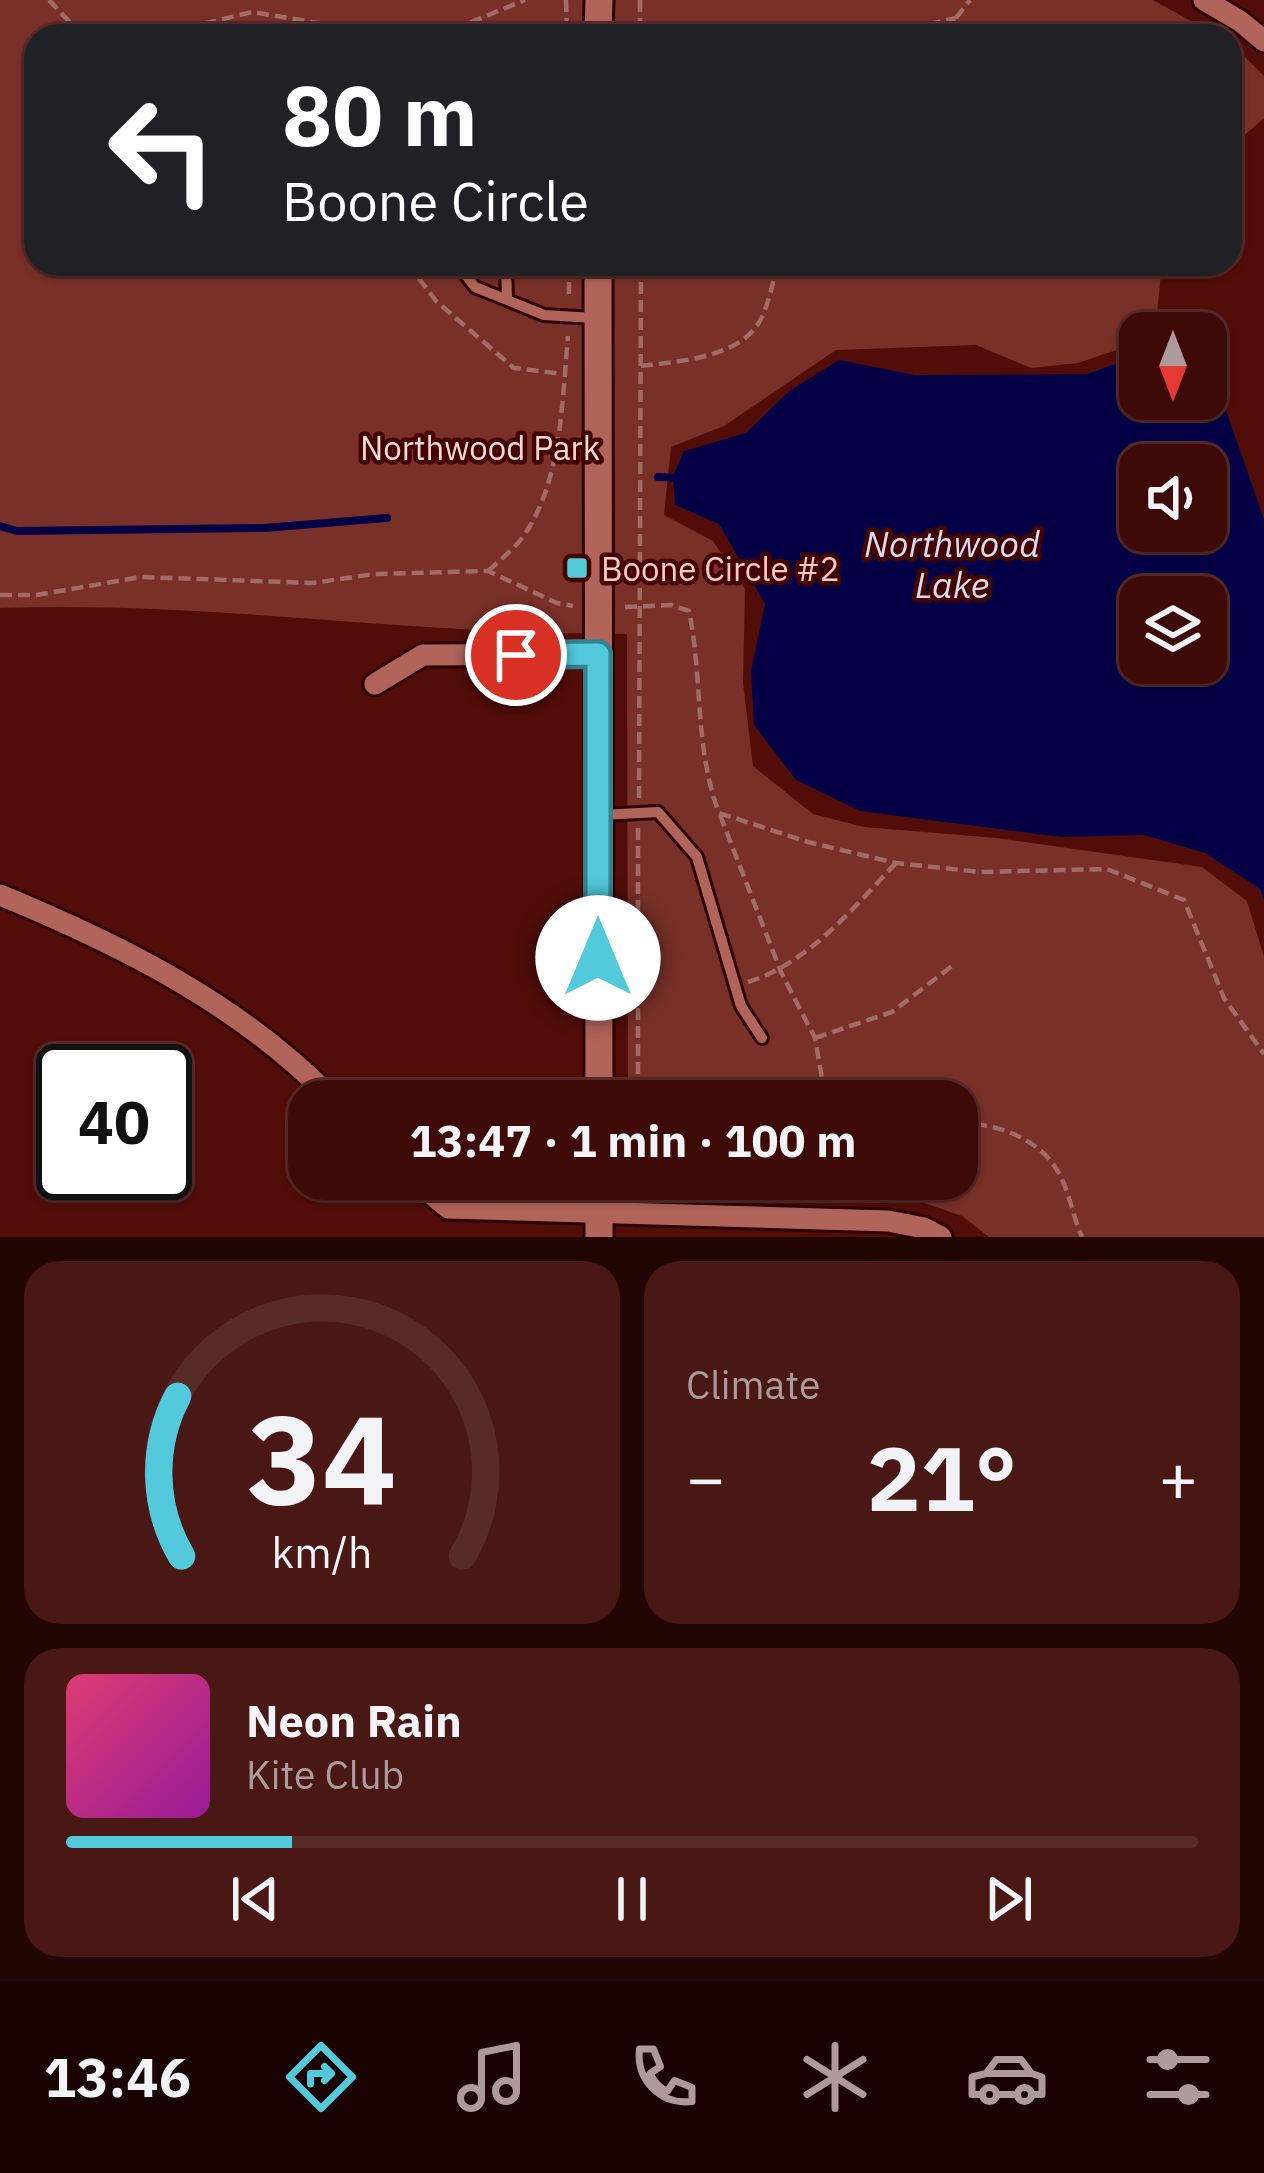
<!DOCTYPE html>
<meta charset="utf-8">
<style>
:root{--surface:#3e0a07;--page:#491815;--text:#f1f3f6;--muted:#ad9a9b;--line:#572b28;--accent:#53cadc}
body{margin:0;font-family:"IBM Plex Sans",sans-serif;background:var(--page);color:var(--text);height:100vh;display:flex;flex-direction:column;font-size:45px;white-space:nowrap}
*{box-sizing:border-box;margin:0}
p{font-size:39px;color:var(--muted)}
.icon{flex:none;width:66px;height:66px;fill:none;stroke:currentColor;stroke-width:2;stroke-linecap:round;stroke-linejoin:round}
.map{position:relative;height:1237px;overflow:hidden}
.drawer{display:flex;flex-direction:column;gap:24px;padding:24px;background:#220604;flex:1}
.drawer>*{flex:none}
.guide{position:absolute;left:24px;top:24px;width:1218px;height:252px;border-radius:36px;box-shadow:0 3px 9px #0004,0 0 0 3px var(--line);background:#202124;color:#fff;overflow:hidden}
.needle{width:78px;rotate:180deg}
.fabs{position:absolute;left:1119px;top:312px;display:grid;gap:24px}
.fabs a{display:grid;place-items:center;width:108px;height:108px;border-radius:24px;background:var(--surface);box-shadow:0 3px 9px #0004,0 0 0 3px var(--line);font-size:60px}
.speed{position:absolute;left:36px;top:1044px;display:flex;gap:24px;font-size:60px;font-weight:700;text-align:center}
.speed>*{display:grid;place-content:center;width:156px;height:156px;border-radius:50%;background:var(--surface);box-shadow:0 3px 9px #0004,0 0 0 3px var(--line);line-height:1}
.speed .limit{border:6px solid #111;border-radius:18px;background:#fff;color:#111}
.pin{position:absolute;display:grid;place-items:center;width:102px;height:102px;color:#fff;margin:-51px;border:6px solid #fff;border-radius:50%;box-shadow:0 3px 12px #0007}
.me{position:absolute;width:132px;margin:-66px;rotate:0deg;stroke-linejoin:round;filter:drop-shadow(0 0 9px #0008)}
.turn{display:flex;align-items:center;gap:42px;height:252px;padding:0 60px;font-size:54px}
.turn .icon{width:156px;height:156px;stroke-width:2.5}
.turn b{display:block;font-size:84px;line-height:102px}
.big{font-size:90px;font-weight:700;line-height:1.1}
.drawer .tile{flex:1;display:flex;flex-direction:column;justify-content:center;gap:18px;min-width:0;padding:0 42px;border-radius:36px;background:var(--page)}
.drawer .dial{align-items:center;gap:0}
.dial svg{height:312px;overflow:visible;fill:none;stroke:var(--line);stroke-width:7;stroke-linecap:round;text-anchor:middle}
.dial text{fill:var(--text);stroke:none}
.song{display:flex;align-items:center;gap:36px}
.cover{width:144px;height:144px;border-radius:18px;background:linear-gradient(135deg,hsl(340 70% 55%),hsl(300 70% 35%))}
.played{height:12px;border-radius:6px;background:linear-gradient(90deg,var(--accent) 20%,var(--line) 20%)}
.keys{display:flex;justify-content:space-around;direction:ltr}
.heat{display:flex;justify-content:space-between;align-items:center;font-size:66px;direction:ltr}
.drawer .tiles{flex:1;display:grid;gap:24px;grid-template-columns:1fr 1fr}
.tile:last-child{grid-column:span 2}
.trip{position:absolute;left:288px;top:1080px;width:690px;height:120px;border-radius:36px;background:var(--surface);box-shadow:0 3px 9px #0004,0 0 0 3px var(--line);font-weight:700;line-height:120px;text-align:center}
.menu{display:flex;height:192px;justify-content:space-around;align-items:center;background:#190403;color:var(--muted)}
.menu .icon{width:84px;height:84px}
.menu .active{color:var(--accent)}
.menu b{font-size:54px;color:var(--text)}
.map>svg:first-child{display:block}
</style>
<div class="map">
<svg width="1264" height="1237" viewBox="0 0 1264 1237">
<rect width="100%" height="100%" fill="#520d09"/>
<path fill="#783028" d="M0 0H1153L1218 36H36V264H1162L1155 333H1140V342L1078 363 1031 368 976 345 836 350 724 426 671 447 664 515 713 541 745 589 743 683 753 766 813 814 864 827 997 838 1202 867 1247 901 1264 957V1237H989L962 1216 875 1186 768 1189 629 1183V1179H957V1101H628L627 634C578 633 528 633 479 630 319 622 160 602 0 608Z
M1230 42 1264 76V118L1230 148Z"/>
<path fill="#050046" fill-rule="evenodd" d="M1206 353 1264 519V900L1260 889 1205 853 1144 835 1061 837 860 811 796 780 754 725 751 671 765 604 719 524 675 505 673 476 684 451 746 433 789 391 839 360 915 375 1087 374 1140 355V399H1206ZM1140 465H1206V531H1140ZM1140 597H1206V663H1140Z"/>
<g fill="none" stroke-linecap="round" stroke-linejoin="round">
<path stroke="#050046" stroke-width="8" d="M658 477 680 478
M0 526 17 531 264 528 387 518"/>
<g stroke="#2f0000" stroke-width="16">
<path id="lane" d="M457 264 475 287 544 315 594 318
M506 264 507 299
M601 815 658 812 697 857 741 1006 762 1038"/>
</g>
<g stroke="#2f0000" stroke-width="27">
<path id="street" d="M1204 0 1240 21 1264 41
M375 684 423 655 598 654
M0 895C121 945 242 1005 334 1101
M413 1179 448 1208 888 1221 924 1228 941 1237"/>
</g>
<g stroke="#2f0000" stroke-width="33">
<path id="secondary" d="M598 36 599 0
M598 264 599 1101
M599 1179V1237"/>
</g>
<path stroke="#a36b66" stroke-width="4.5" stroke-dasharray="12 6" stroke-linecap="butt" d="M49 0 78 31 96 36
M566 0 567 36
M640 0V36
M152 36 252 12 398 36
M291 36 302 21
M437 36 525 0
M876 36 956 18
M953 36 956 18 970 0
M408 264 436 301 514 368 562 374
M569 264V300
M641 366C680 361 741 358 761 319 769 303 773 281 778 264
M488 571C500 560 512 551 522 538 562 484 562 400 568 336
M0 595H36L141 577 313 583 374 574 488 571 557 603 573 606
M625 607 671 605 689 611C703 679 694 746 719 813L808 842 896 863 980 872 1107 869 1184 900 1224 998 1264 1054
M639 798 641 264
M720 815 781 972 815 1038 826 1101
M638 828V1101
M748 982C809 963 853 908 896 863
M815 1038 892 1012 956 963
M957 1125C989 1120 1034 1137 1053 1164 1068 1183 1072 1215 1082 1237
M715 1194V1179"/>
<use href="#lane" stroke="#b0645a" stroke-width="10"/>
<use href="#street" stroke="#b0645a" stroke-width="21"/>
<use href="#secondary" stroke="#b0645a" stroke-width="27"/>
</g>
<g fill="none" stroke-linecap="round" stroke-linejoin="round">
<g stroke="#36838f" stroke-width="30">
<path id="route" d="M516 655 598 654V958"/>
</g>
<use href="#route" stroke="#53cadc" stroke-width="21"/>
</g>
<rect fill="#53cadc" stroke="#460101" stroke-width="4.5" x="565" y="556" width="24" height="24" rx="6"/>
<g text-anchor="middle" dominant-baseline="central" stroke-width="9" stroke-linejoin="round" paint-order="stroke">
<g font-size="33" fill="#f5dbd6" stroke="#460101">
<text x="480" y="447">Northwood Park</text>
</g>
<g font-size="33" fill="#f7ccc5" stroke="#460101" text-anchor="start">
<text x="601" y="568">Boone Circle #2</text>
</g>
<g font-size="36" font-style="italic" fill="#d5ddf2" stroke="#460101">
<text x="952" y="543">Northwood<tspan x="952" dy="41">Lake</tspan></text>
</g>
</g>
</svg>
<div class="fabs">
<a><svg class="needle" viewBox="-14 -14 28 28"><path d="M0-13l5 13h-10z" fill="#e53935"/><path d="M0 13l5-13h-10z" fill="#ad9a9b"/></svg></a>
<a><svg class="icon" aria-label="sound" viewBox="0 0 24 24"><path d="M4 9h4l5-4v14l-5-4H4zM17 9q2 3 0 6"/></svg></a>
<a><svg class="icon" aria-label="layers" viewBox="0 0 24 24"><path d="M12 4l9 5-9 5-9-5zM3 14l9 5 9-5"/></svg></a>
</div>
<div class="speed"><div class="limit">40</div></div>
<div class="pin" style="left:516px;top:655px;background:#d93025"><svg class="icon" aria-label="arrive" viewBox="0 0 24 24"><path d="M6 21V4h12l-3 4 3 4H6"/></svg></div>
<svg class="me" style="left:598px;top:958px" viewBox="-20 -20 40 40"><circle r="19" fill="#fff"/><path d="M0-13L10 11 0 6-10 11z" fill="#53cadc"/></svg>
<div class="trip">13:47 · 1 min · 100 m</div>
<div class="guide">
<div class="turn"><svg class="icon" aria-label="left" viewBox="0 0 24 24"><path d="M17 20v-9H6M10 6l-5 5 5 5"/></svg><div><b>80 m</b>Boone Circle</div></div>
</div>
</div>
<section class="drawer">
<div class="tiles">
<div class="tile dial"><svg viewBox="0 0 100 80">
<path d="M14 69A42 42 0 1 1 86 69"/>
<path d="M14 69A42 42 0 0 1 13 28" stroke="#53cadc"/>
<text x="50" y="56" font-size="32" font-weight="700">34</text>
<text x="50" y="72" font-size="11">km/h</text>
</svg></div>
<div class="tile"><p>Climate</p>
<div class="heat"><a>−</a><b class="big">21°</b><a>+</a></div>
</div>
<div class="tile">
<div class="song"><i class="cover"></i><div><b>Neon Rain</b><p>Kite Club</p></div></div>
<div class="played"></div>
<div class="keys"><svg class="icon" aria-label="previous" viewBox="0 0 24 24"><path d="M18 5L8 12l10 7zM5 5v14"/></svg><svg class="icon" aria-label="pause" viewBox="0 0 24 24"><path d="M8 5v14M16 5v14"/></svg><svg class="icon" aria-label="next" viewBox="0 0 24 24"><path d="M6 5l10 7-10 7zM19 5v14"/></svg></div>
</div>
</div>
</section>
<nav class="menu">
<b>13:46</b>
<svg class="icon active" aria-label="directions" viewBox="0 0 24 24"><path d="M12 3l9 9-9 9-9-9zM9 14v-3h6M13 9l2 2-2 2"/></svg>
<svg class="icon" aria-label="music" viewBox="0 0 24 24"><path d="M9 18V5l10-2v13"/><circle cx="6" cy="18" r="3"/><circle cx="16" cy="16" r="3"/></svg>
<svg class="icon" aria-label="phone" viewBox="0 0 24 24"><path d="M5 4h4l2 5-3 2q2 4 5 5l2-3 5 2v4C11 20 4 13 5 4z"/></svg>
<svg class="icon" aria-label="climate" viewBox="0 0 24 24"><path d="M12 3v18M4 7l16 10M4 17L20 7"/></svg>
<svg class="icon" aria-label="car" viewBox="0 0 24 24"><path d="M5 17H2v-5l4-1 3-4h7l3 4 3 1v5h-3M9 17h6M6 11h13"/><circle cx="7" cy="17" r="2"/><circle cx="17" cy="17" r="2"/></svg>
<svg class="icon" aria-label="filters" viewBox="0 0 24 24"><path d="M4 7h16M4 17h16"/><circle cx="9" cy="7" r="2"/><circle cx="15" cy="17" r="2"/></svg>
</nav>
